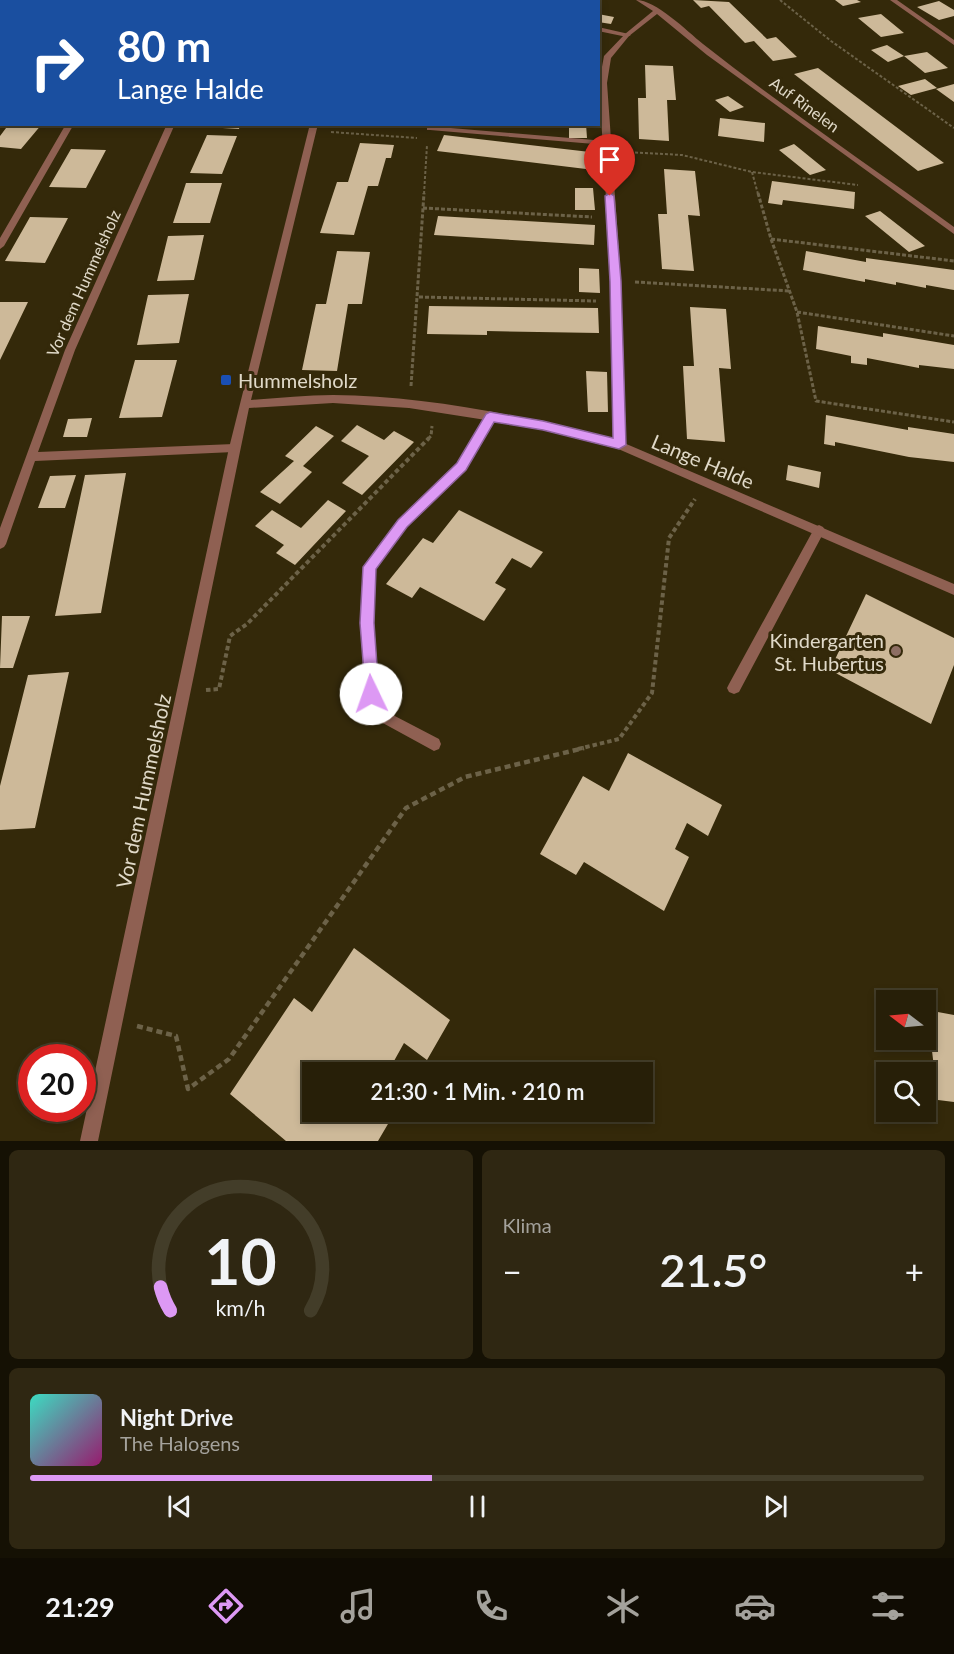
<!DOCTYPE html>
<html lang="de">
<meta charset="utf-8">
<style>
:root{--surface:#271f08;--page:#2f2712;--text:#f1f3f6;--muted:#a4a29c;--line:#433d29;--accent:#dd99f4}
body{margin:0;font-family:Lato,sans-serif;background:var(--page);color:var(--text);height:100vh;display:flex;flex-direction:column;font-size:22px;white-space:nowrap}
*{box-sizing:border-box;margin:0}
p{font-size:20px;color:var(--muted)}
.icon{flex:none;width:33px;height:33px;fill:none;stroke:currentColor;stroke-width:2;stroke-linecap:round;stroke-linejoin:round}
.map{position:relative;height:1141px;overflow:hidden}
.details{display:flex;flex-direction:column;gap:9px;padding:9px;background:#151104;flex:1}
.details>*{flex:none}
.hud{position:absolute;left:0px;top:0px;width:600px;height:126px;box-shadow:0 3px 9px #0003,0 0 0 2px var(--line);background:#1a4fa0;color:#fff;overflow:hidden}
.needle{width:39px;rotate:286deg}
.fabs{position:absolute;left:876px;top:990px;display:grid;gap:12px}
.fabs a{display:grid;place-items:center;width:60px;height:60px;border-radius:0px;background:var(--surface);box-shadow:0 3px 9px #0003,0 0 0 2px var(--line);font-size:30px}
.speed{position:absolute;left:18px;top:1044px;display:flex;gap:12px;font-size:30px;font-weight:700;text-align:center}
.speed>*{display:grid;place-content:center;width:78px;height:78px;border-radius:50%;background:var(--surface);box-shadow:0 3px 9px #0003,0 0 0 2px var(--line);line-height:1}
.speed .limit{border:9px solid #d22;background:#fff;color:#111}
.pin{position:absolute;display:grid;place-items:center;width:51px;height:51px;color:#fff;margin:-62px -26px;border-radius:50% 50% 50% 0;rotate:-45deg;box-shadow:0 0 6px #0007}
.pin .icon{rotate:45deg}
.me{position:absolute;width:66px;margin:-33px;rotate:357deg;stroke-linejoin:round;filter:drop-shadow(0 0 4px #0008)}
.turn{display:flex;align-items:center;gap:21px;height:126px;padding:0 18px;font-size:27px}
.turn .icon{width:78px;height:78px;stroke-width:2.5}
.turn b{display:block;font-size:42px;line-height:51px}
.big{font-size:45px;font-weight:600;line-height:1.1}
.details .card{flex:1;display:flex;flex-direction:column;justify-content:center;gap:9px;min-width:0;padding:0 21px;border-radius:9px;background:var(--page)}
.details .dial{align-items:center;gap:0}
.dial svg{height:156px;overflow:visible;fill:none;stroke:var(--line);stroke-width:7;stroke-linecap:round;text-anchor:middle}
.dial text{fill:var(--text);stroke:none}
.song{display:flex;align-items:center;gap:18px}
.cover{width:72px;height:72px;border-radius:9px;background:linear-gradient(135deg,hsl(170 70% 55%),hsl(320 70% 35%))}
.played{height:6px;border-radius:3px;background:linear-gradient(90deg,var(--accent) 45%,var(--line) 45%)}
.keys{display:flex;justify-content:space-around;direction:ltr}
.heat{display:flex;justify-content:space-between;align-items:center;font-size:33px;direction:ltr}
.details .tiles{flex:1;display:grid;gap:9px;grid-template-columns:1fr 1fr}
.card:last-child{grid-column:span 2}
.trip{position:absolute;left:302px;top:1062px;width:351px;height:60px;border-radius:0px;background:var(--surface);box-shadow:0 3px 9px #0003,0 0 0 2px var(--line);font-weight:600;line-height:60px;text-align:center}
.menu{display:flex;height:96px;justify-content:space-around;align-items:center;background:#100c03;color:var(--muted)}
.menu .icon{width:42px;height:42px}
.menu .active{color:var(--accent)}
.menu b{font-size:27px;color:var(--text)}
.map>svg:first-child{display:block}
</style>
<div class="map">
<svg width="954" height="1141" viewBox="0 0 954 1141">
<rect width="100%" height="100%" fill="#34290a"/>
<path fill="#cdb999" d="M693 0 729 2 767 39 776 37 797 57 773 61 754 41 745 43 709 6 701 8Z
M835 0H857L861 2 843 6Z
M939 1 954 10V16L939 20 917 7Z
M598 14 614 17 611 24 598 22Z
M881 14 904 33 881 37 858 18Z
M887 45 904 56 927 52 948 68 925 73 904 56 888 62 871 50Z
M645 65 673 66 676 100H667L669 141 639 139 638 98H646Z
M818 68 944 163 918 171 794 74Z
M925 79 937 88 911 95 898 86Z
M954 84V102L936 89Z
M728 96 744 107 730 112 715 100Z
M720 118 765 123 764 142 718 136Z
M9 124H42L21 149 0 147V136Z
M208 124H240L239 129 206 127Z
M569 124H586L587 138H569Z
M207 135 237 136 222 174 190 173Z
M444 135 590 152 586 169 437 151Z
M360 143 394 145 391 158H386L378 186H368L354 235 320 233 337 182H348Z
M794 144 826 170 810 175 779 150Z
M71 149 106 150 86 188 49 187Z
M664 169 695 171 700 216 688 215 694 271 662 269 658 214H667Z
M772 181 855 192 854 209 783 200 782 205 768 203Z
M186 183H222L210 223H173Z
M575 188H593L595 210H575Z
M880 211 925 246 909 252 865 216Z
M438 216 595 225 594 245 434 235Z
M30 217 68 218 45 263 5 261Z
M204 235 194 280 157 281 168 236Z
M337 251 370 252 362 304H348L337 371 302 370 316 304H326Z
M806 251 866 262V258L954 270V290L926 285V288L896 282V285L865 279V282L803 270Z
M579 268 599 269 600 293 579 292Z
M189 294 179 343 137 345 148 295Z
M0 302H28L0 360Z
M429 306 598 308 599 333 487 331V335L427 334Z
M690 307 726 309 731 369 719 368 725 442 687 439 683 366H694Z
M818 326 883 337V333L954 345V369L919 365V368L867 358V365L851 363V356L816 349Z
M135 360H177L162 417 119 418Z
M586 371 607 372 608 412H588Z
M826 415 908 430V427L954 434V462L909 457 835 442V446L824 444Z
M92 418 87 437H63L68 419Z
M357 425 384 440 394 431 414 442 362 495 342 483 369 456 341 441Z
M316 426 334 436 303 466 312 472 280 504 260 492 294 461 285 456Z
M788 465 821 472 819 488 786 480Z
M126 473 101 613 55 616 85 475Z
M76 475 65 508H38L50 476Z
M328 500 346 511 295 565 276 553 284 545 255 526 272 510 301 528Z
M459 510 543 552 531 568 512 558 495 583 506 589 484 621 420 587 412 598 386 584 423 538 433 543Z
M866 594 954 638V665L931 724 830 670Z
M2 616H30L13 668H0Z
M69 672 35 828 0 830V786L28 675Z
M628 753 722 805 708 836 687 823 675 849 689 857 664 911 584 862 576 875 540 854 583 776 609 791Z
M354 948 450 1020 427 1060 404 1043 389 1070 391 1072H312V1112H395L378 1141H286L230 1094 294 998 312 1012Z
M927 1010 954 1015V1102L938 1100Z"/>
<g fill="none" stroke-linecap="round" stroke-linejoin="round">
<path stroke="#6c6248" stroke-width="2" stroke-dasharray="3 2" stroke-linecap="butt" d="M386 0 396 2
M780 0 831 41 954 128
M331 132 417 138
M625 152 682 155 752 172 858 185
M752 172 758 194
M424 194 427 145"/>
<path stroke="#6c6248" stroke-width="3" stroke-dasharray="4 2" stroke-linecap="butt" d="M758 193 771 239 797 312 816 401 954 422
M423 208 592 217
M771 239 954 261
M635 282 790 291
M419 297 596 301
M797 312 954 336
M411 386 424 193
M428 439 431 436 432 426"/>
<path stroke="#6c6248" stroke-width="4" stroke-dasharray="4.5 3" stroke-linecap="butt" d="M206 690 219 689 230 636 247 624 429 438
M578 749 619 739 652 693 669 538 695 499"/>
<path stroke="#6c6248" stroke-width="4.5" stroke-dasharray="6 4" stroke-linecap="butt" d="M137 1026 176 1036 188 1089 229 1059 406 808 465 777 584 748"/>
<path fill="#8f6052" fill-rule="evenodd" d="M227 0H233L226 2Z
M598 27 629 34 631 35 627 37 598 31Z
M167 124H175L75 350 38 452 234 444 239 448 234 452 35 461 6 544 4 547 0 549V528L65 350Z
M427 126 606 141 610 143 606 145 430 130H427Z
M490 413 495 417 465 469 407 527 376 568 373 623 377 693 391 714 439 739 441 744 439 749 434 751 381 722 364 694 361 623 364 567 399 521 457 463 486 414Z
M819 525 823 527 825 530 739 692 734 694 729 692 727 688 729 684 815 527Z"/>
<path fill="#8f6052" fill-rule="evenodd" d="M136 0H142V2H136Z
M350 0H356V2H350Z
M636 0C656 0 687 31 703 44 784 108 870 166 954 227V234L707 55 657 14 629 36 611 58 607 83 621 281 624 443 954 584V595L616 448 543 429 409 408 333 403 249 408 98 1141H80L229 448 310 124H318L251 400C278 398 306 395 333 395 426 396 525 416 614 439L611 281 599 83 604 56 625 34 653 11Z
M890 0H897L954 40V45Z
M66 124H74L4 246 0 249V238Z"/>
</g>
<path fill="#dd99f4" stroke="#90639f" stroke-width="1.5" d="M610 193 614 196 621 281 626 445 619 449 543 430 494 422 466 470 407 527 376 569 374 623 379 694 377 699 371 701 366 699 360 623 363 567 398 520 457 463 486 414 490 412 543 421 613 438 610 281 605 196Z"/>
<rect fill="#1a4fb4" stroke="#34290a" stroke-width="2" x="220" y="374" width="12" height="12" rx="3"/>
<circle fill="#8d6e63" stroke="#34290a" stroke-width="2" cx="896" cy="651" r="6"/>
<g text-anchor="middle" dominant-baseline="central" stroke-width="6" stroke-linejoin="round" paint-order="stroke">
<g font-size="16" fill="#e0d9c8" stroke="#34290a">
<text transform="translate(805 104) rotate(36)">Auf Rinelen</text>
<text transform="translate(83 283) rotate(-66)">Vor dem Hummelsholz</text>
</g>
<g font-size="20" fill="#e0d9c8" stroke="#34290a" text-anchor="start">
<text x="238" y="380">Hummelsholz</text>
<text x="884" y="640" text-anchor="end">Kindergarten<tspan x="884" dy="23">St. Hubertus</tspan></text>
</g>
<g font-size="20" fill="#e0d9c8" stroke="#34290a">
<text transform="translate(703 461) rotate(23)">Lange Halde</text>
<text transform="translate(143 791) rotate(-78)">Vor dem Hummelsholz</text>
</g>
</g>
</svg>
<div class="fabs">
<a><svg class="needle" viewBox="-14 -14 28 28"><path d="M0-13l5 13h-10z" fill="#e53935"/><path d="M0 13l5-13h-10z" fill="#a4a29c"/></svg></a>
<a><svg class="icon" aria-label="search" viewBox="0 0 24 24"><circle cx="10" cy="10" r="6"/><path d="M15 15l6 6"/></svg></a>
</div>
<div class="speed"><div class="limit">20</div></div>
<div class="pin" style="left:610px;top:196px;background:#d93025"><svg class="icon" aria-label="arrive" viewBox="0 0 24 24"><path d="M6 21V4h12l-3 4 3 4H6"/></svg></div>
<svg class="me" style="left:371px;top:694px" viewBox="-20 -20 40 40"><circle r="19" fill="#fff"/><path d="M0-13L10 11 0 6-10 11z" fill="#dd99f4"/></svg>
<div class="trip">21:30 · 1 Min. · 210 m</div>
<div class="hud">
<div class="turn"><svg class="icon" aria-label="right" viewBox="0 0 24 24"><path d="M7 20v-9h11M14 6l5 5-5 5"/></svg><div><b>80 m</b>Lange Halde</div></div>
</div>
</div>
<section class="details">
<div class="tiles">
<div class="card dial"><svg viewBox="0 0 100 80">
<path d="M14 69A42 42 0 1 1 86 69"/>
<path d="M14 69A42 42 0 0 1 9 57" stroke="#dd99f4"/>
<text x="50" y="56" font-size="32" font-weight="700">10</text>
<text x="50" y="72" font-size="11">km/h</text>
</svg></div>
<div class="card"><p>Klima</p>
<div class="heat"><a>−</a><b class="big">21.5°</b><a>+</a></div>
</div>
<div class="card">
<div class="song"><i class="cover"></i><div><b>Night Drive</b><p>The Halogens</p></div></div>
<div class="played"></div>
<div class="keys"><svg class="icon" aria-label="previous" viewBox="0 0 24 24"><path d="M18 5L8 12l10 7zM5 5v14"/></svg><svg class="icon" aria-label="pause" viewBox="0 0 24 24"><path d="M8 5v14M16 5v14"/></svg><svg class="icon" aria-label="next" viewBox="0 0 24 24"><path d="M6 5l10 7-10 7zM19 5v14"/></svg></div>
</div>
</div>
</section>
<nav class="menu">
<b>21:29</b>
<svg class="icon active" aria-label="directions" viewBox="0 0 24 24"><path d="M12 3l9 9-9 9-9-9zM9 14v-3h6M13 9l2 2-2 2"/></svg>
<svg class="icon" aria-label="music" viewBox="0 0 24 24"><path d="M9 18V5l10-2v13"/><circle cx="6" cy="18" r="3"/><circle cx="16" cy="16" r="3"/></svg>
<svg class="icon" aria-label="phone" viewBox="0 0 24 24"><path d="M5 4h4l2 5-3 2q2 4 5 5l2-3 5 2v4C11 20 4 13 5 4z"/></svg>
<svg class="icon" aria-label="climate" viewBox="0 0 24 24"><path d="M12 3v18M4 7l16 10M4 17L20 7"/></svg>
<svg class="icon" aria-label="car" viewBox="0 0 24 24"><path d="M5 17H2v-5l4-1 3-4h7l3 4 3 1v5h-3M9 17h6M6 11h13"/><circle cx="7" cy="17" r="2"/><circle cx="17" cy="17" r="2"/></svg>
<svg class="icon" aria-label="filters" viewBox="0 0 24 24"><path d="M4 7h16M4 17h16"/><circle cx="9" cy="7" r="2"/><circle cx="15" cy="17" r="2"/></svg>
</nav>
